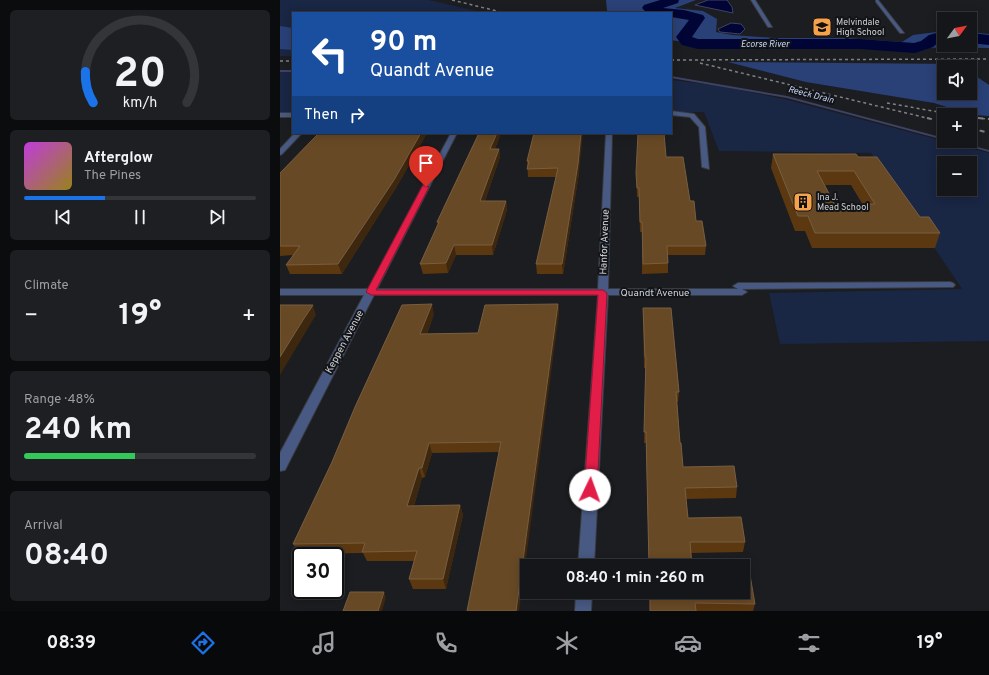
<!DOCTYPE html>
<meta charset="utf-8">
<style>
:root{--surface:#141619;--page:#1d1f22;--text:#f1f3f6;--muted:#9d9fa2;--line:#333538;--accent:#1a73e8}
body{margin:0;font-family:Overpass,sans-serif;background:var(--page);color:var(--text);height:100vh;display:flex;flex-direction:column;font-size:15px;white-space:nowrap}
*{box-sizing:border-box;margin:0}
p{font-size:13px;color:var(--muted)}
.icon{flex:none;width:22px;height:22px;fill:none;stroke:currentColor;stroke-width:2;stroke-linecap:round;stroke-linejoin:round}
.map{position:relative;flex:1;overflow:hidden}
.panel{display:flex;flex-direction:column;gap:10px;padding:10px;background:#0b0c0e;width:280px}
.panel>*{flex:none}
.banner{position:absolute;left:12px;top:12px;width:380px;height:122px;border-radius:0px;box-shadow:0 2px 10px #0003,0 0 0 1px var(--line);background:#1a4fa0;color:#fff;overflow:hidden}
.needle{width:26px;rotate:58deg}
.controls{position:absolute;left:657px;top:12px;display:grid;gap:8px}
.controls a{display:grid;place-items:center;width:40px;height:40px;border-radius:0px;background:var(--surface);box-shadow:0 2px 10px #0003,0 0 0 1px var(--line);font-size:20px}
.speed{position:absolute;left:12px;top:547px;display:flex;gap:8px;font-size:20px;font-weight:700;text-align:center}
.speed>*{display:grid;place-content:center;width:52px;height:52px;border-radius:50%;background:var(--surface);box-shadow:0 2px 10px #0003,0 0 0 1px var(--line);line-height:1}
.speed .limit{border:2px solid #111;border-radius:6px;background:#fff;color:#111}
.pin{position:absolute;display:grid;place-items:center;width:34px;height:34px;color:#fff;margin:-41px -17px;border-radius:50% 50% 50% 0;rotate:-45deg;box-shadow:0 0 4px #0007}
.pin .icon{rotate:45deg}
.me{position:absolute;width:44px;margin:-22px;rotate:3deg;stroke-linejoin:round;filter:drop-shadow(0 0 3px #0008)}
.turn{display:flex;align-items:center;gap:14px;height:84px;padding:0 12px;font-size:18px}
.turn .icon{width:52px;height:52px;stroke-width:2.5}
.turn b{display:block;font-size:28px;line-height:34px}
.then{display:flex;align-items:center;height:38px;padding:0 12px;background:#0003;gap:8px;font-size:15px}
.big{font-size:30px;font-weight:700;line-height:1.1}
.panel .card{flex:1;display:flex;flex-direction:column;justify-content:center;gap:6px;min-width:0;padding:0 14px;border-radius:6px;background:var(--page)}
.panel .dial{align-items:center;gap:0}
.dial svg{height:104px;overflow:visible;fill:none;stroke:var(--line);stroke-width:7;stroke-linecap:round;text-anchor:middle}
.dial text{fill:var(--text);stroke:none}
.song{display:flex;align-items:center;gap:12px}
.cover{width:48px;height:48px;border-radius:6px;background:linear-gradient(135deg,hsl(290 70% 55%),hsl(50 70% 35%))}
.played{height:4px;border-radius:2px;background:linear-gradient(90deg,var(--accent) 35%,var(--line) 35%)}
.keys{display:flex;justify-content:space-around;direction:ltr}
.heat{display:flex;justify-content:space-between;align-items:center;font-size:22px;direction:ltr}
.charge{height:6px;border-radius:3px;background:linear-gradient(90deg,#34c759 48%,var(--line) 0)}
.trip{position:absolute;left:240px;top:559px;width:230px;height:40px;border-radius:0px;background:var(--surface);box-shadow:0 2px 10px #0003,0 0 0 1px var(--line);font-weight:700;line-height:40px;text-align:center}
.tab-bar{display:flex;height:64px;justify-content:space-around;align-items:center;background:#08090a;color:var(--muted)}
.tab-bar .icon{width:28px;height:28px}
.tab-bar .selected{color:var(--accent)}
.tab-bar b{font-size:18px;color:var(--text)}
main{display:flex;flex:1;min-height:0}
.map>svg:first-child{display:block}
</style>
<main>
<section class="panel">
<div class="card dial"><svg viewBox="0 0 100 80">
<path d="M14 69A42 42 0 1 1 86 69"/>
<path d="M14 69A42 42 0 0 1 8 45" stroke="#1a73e8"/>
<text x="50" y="56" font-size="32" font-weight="700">20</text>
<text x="50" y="72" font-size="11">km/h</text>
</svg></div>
<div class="card">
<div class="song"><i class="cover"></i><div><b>Afterglow</b><p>The Pines</p></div></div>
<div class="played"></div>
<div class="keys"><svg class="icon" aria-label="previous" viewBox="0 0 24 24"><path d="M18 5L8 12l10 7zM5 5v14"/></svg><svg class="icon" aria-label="pause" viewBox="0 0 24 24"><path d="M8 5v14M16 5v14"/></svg><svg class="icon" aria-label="next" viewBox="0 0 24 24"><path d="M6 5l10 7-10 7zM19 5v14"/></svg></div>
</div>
<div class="card"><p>Climate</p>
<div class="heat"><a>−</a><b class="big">19°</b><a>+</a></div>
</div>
<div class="card"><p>Range · 48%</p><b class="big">240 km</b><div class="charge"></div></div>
<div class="card"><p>Arrival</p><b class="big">08:40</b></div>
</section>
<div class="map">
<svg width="709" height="611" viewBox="0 0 709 611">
<rect width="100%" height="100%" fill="#1b1d21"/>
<path fill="#192644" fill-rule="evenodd" d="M0 0H149L205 13H13V56H0Z
M0 72H13V112H0Z
M391 80 441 86 508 100 709 153V341L500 344 489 293 682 289 591 153 439 151 424 112H391ZM664 163H690V189H664Z"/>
<path fill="#2a4177" d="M326 0H416L395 8 423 11 437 19 436 32 452 35 495 38H566L622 42 633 35 664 31V45H690V32L709 34V48L508 47 456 41 403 42 391 40V13H325L327 11Z
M0 26 13 28V50L0 49Z
M448 62 677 64 682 67H664V93H690V72L709 85V116L693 115 654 103 526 82Z"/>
<path fill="#000536" stroke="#3e4265" d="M428 0H447L452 7 453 13 415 5Z
M451 23 461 24 465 29 460 34 440 32 438 29Z"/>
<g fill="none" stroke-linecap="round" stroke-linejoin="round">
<path fill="#3e4265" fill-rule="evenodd" d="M0 70H13V72H0Z
M391 76 507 96 664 138V140L507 98 391 78Z
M669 141H675L709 150V152Z"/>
<path fill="#000536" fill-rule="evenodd" d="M380 0H399L398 3 383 8 404 10 423 15 425 18 412 37 418 39H580L634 43 641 41 649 35 664 31V41L659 42 653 47 635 53 580 49H418L402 45 396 37 409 20 391 17V13H367L362 8 364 5Z
M690 33 709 35V45L690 43Z"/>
<g stroke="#383a3e" stroke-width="2">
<path id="lane" d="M471 0H475L492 27H488Z
M596 0H598L624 33H620L596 2Z
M391 111 414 114 425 127 429 169 422 167 419 127 410 117 391 115Z
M670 282 673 283 675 285 673 287 458 289 453 286 458 283Z"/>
</g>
<g stroke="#383a3e" stroke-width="2">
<path id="street" d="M0 113H13V117H0Z
M15 133H22L2 154 0 155V149Z
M171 133H177L97 289H318L326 133H332L328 289H462L467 292 462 295H328L314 566H298L318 295H94L5 470 0 471V453L84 295H0V289H88Z
M296 592H312L311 611H295Z"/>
</g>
<use href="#lane" fill="#485a83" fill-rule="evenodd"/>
<use href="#street" fill="#485a83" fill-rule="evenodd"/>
<path stroke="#808185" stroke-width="1.5" stroke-dasharray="3 3" stroke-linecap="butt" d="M172 0 225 13
M391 60 709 59
M0 61H13
M420 63 651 119
M607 103 676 115
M690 117 707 119"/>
<path stroke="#808185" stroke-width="2" stroke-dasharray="5 5" stroke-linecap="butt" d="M647 118 664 122
M698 118 709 119
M690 128 709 133"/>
</g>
<path fill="#5c3810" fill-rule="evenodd" d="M39 133H147L116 188 62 274H10L6 265 13 255 0 256V173Z
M199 133H221L215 149H219L220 157 205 201H226L227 210 213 255H176L168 273 143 274 140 264 158 225 157 222Z
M254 133 299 173 283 274H257L256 264 276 177H248L247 161Z
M493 154 578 157 640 217 660 233 655 248H532L525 231H515L491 168ZM545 185H571L583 205H555Z
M386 157 410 201 416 221 426 246 425 255H388V273L362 274V232H360L359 197H357L356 173Z
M278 304 279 314 219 452 152 453 145 477 142 478 134 506 180 505 183 515 166 589H133L129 579 134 561H87L83 553 19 554 13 544 154 314 147 334 198 333Z
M363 308 399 392 398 402H397L400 443 403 467 457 487 456 498 406 499 408 518 465 542 463 552 411 553 412 566H369L366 443H364L366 368H364Z
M369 592H463L475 604 473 611H370Z"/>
<path fill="#3d270e" d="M141 133H147L116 188 62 274 58 264Z
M217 133H221L212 157 210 149Z
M301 133H303L299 173 283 274 282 264Z
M219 149 220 157 202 210 200 201Z
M226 201 227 210 213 255 212 245Z
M174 245 176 255 168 273 166 263Z
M152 304 154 314 143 344 140 334Z
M278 304 279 314 239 611H236Z
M33 305 36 315 0 375V357L23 320Z
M149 443 152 453 145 477 142 468Z
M139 468 142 478 131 515 127 506Z
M180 505 183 515 166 589 163 579Z
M104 592 106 597 102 611H98Z"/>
<path fill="#684925" stroke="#785e40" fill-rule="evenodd" d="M39 133H141L114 180 58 264 6 265 20 246H0V173Z
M199 133H217L210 149H219L200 201H226L212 245H174L166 263 140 264 159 222H157L165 205Z
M254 133H301L298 164 282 264H256L278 168 247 169 249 161H247Z
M358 133H384L386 157H403L410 201H414L416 221H422L426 246H387L388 263 363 264 362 222H360L359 188H357L356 173Z
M493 154H576L578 157H597L640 217H649L660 233H535L528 216H518ZM537 171H574L595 204 555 205Z
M152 304 140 334 198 333 205 305 278 304 236 611H187L221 442 149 443 142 468H139L127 506 180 505 163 579H129L137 551 82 552 85 543 13 544 52 462 75 407 122 305Z
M0 305H33L23 320 0 357Z
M363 308H391L399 392H396L400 443H401L403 467 454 466 457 487 405 488 408 518 461 517 465 542H410L412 566H369L366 432H364L366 357H365Z
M463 575H470L475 604 415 603 416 611H370V592H463Z
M70 592H104L98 611H63Z"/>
<path fill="#e11d48" stroke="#92132f" d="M143 185 149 187 96 290H323L327 293 317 490 315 493 310 495 306 493 304 490 318 295H91L86 292Z"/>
<defs>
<g id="school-square" transform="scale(1)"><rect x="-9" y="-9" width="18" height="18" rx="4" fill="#f7a149" stroke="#121418"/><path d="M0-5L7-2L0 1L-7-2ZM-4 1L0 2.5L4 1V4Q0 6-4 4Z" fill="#111"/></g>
<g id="building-square" transform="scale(1)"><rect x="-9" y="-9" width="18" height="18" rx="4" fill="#f7a149" stroke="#121418"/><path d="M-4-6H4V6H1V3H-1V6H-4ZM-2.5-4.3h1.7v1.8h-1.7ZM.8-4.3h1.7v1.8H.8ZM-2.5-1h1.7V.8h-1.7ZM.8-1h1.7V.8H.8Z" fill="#111"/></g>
</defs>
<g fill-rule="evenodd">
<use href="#school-square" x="542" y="27"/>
<use href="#building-square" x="523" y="202"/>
</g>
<g text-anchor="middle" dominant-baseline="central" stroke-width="4" stroke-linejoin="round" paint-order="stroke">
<g font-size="9" fill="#d0d1d4" stroke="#121418" text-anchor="start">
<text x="556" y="22">Melvindale<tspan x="556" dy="10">High School</tspan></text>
<text x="537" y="197">Ina J.<tspan x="537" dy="10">Mead School</tspan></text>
</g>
<g font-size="9" font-style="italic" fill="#c7d7f9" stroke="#121418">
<text x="485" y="44">Ecorse River</text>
<text transform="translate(531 95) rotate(14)">Reeck Drain</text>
</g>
<g font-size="10" fill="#d0d1d4" stroke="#121418">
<text transform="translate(325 242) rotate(-88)">Hanfor Avenue</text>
<text x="375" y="293">Quandt Avenue</text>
<text transform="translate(65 342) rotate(-62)">Keppen Avenue</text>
</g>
</g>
</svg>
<div class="controls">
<a><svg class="needle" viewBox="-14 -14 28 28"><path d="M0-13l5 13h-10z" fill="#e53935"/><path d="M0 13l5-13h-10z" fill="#9d9fa2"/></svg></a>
<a><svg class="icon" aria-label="sound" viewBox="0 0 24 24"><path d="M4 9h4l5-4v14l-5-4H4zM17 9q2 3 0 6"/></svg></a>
<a>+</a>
<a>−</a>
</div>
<div class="speed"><div class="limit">30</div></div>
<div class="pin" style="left:146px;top:187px;background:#d93025"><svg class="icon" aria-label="arrive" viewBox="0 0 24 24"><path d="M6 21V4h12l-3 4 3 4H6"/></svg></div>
<svg class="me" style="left:310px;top:490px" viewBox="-20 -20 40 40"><circle r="19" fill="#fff"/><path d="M0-13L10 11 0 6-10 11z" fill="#e11d48"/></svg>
<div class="trip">08:40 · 1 min · 260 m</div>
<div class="banner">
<div class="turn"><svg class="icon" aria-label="left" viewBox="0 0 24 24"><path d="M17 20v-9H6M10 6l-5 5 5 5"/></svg><div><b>90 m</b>Quandt Avenue</div></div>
<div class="then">Then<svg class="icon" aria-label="right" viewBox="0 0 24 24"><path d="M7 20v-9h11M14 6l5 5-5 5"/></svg></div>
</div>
</div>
</main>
<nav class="tab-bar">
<b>08:39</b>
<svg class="icon selected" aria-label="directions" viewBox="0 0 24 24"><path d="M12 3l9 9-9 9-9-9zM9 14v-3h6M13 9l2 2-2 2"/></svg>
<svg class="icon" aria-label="music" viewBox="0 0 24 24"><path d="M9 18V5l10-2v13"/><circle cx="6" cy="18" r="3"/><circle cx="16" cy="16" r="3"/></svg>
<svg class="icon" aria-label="phone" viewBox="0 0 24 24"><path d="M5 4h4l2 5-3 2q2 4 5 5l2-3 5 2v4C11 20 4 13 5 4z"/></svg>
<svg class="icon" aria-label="climate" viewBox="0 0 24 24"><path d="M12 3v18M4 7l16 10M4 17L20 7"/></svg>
<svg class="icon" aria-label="car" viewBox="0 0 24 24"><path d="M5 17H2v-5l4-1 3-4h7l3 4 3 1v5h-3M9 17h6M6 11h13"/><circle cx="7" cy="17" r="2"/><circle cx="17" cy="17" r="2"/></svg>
<svg class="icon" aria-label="filters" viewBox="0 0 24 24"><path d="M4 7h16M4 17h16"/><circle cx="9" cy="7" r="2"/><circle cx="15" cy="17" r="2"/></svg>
<b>19°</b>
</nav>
